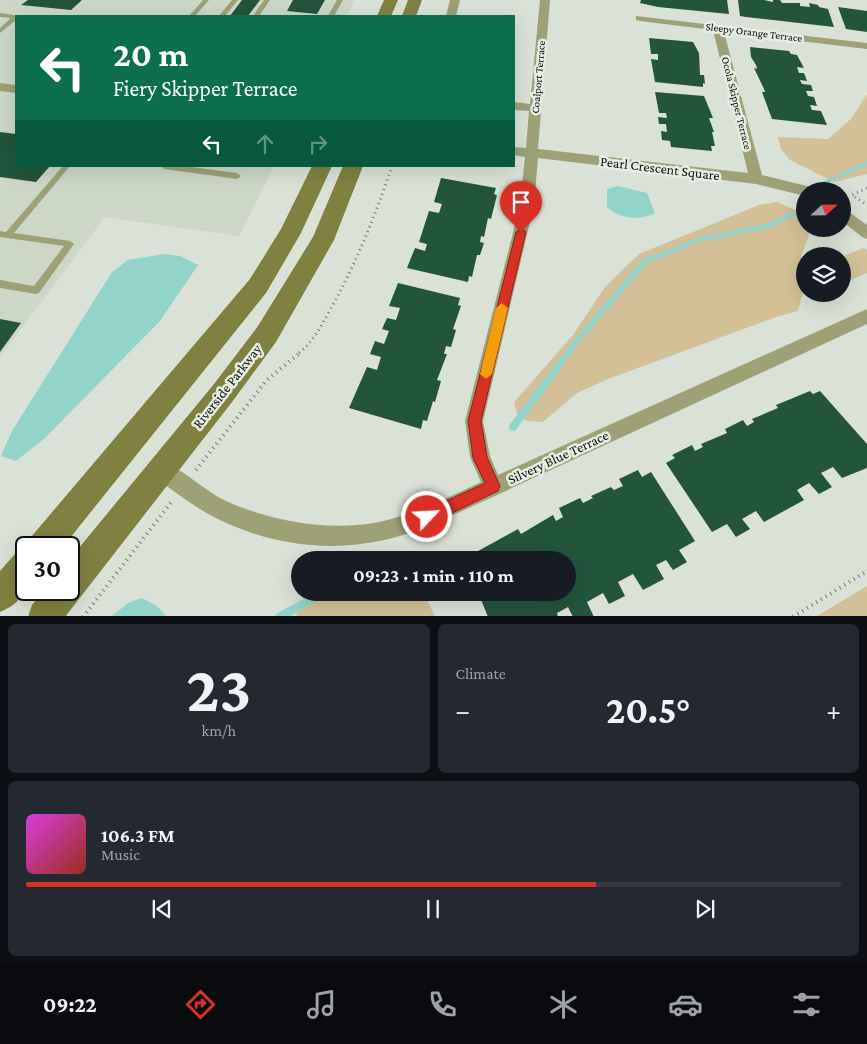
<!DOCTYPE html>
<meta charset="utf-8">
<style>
:root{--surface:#171b24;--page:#242831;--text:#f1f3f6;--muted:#9ea1a6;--line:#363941;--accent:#d93025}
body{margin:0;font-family:"Crimson Pro",serif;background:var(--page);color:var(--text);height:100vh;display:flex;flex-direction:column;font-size:19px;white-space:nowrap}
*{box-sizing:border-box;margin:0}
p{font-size:16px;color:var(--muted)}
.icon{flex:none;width:28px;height:28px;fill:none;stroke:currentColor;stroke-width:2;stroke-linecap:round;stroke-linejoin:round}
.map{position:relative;height:616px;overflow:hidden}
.side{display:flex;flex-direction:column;gap:8px;padding:8px;background:#0d0f14;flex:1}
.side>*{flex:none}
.guide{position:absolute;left:15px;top:15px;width:500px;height:152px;border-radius:0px;box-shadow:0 5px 20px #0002;background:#0b6e4f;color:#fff;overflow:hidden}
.needle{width:32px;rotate:68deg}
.tools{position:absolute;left:796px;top:182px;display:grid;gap:10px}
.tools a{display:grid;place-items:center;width:55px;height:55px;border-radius:50%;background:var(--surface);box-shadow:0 5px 20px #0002;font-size:25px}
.speed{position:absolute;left:15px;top:536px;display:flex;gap:10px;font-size:25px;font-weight:700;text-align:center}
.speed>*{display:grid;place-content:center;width:65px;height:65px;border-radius:50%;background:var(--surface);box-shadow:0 5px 20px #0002;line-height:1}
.speed .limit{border:2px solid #111;border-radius:8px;background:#fff;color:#111}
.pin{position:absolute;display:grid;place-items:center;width:42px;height:42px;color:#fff;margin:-51px -21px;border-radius:50% 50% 50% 0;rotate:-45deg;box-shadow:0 0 5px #0007}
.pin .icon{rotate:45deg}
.me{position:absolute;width:55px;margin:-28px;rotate:65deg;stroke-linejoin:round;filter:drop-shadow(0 0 4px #0008)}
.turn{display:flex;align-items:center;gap:18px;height:105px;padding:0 15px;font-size:22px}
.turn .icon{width:65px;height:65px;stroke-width:2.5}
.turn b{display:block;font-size:35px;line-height:42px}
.lanes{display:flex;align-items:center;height:48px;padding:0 15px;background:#0003;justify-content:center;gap:25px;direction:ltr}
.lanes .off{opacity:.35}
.big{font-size:38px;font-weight:700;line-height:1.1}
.side .widget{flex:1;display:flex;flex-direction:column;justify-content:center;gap:8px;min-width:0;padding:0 18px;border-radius:8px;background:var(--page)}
.side .dial{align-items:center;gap:0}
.dial b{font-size:65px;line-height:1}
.song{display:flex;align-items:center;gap:15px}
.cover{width:60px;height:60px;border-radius:8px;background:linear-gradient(135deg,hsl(300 70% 55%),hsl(10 70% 35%))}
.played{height:5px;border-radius:2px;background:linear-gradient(90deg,var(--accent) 70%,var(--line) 70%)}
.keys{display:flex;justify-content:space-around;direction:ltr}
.heat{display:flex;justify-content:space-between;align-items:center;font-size:28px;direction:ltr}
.side .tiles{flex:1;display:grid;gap:8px;grid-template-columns:1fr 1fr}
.widget:last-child{grid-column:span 2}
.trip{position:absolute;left:291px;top:551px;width:285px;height:50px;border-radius:25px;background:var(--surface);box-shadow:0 5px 20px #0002;font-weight:700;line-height:50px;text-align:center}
.tab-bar{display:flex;height:80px;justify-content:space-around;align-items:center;background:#090b0e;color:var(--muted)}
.tab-bar .icon{width:35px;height:35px}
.tab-bar .current{color:var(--accent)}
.tab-bar b{font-size:22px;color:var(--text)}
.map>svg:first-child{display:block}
</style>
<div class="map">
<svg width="867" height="617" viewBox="0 0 867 617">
<rect width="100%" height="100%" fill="#dae1d6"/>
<path fill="#ccd7c6" d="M0 0H354L347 16H16V166H274L239 236 105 217 0 357Z"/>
<path fill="#d3c098" d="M867 94V174L834 182 790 160 781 149 778 137 828 139 852 118Z
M777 202 805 214V229H811L801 257 805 285 798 311 776 317 608 379 577 393 543 422 528 421 518 417 514 402 573 335 605 287 639 254 759 205Z
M864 248 867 250V273L844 283 843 256Z
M867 586V616H817Z
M306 592 319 595 423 593 435 616H296Z"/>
<path fill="#92d4ca" d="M618 186 647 193 655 213C641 221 618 219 607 207V189Z
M164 254 180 256 198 265 160 321 45 438 16 461 1 456 12 431 112 272 128 260Z
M142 598 157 606 166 616H112L128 603Z"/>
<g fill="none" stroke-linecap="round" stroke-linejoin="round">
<path fill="#92d4ca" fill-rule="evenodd" d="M867 161V165L820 187 818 188 815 186 816 185Z
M805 207V211L769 228 702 241 647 263 579 343 516 430 513 431 510 430 509 427 510 424 575 339 643 259 701 237 766 224Z
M316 592H329L328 595 289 617H275L276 614Z"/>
</g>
<path fill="#23543c" d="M28 0H82L71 10 21 5Z
M242 0H260L248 16H230Z
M293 0H325L317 14 287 11Z
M641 0H727L729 14 658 7 640 3Z
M738 0H764L773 2V0H780L782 3H800V6L810 7 809 3 818 5 819 7 828 9 834 27 746 17 740 16Z
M838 7 867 11V32L846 29Z
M649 38 693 42 699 53 700 75H704L705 84 703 83V87L655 82 651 59 658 60V54H651Z
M750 47 789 51 791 54 797 55 804 68 797 67 799 73H804L807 81 800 80 802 84 811 85 813 91H806L808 96 814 97 817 106 810 105 812 110 821 111 827 125 772 119 762 92H765L764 89 754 68 757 69 756 65 751 57Z
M655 92 704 96 713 118H709L714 132H712L715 146H711L712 151 671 147 670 141 662 140 661 131 667 132 666 124H659L658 117 667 118 666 113H659Z
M0 132 16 134V166H50L36 182 0 177Z
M441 178 496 188 494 194 497 195 491 219 488 218 484 237 481 236 480 242 484 243 480 255H477L472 277 469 276 468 282 407 268 415 248 425 251 427 244 419 242 429 211 439 213 442 204 434 202Z
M398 283 460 298 458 305 461 306 453 329 456 330 451 347 446 346 444 354H447L437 380 441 381 435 402 433 401 427 421 423 420 421 429 349 408 367 367 377 370 381 357 370 354 375 341 384 344 389 331 382 329 387 318 396 320 400 308 389 306Z
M0 319 21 323 0 352Z
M810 391 813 394 820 391 867 444V468L842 478 833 467 821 473 832 487 819 494 809 483 797 490 804 500 764 522 756 511 742 519 750 529 736 537 727 524 712 532 666 463 675 458 672 455 692 445 695 451 703 447 701 444 727 433 725 429 743 420 747 426 754 422 752 419 778 408 776 405Z
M638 470 642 477 651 472 695 541 679 550 687 562 673 570 666 560 656 565 664 579 643 590 633 574 618 582 625 596 609 604 603 593 587 602 594 617H573L568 607 557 613 558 617H488L478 592H568V560H472L480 556 478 551 518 529 521 534 553 515 556 521 563 517 559 508 580 498 583 503 593 498 591 496 611 487 614 490 623 486 619 479Z"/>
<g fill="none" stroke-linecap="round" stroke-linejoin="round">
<path stroke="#757a72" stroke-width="3" stroke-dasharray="1 4" stroke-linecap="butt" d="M867 188 852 195 867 205
M299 353C314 341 321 326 330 310 356 264 375 216 392 166"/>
<path stroke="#757a72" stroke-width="4" stroke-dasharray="1 4.5" stroke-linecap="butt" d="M196 470 266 381 301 352
M83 617 172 501
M793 617 867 571"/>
<path fill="#9ea076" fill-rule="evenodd" d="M203 0H209L195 16H189Z
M232 0H238L225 16H219Z
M264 0H270L259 16H253Z
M337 0H343L334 16H328Z
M0 13 18 16H16V20L0 33V28L11 18 0 17Z
M63 166H70L14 233 70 241 74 244 39 293 36 294 0 288V280L34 286 64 246 0 237V231L6 232Z
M161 166H184L237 173 241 176 237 179 164 169Z"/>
<path fill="#9ea076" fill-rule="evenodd" d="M450 0H460L456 16H446Z
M540 0H550L538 149 748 173 713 30 640 21 636 20V16L867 43V49L724 32 762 175 811 187 813 191H805V196L756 184 538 158 534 205 483 421 490 456 498 475 867 309V324L434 524C359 556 283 553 210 515 190 504 172 489 153 477L150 470 153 463 160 460C185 470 204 491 228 502 272 521 326 531 374 523 411 516 447 498 481 482L470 457 465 421 520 205 525 157 514 155V147L526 148 529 111 514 110V102L530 104Z
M0 83 16 85V93L0 91Z
M842 207 867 225V239L862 237 842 221Z"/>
<path fill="#808141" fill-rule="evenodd" d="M384 0H398L391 16H377Z
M408 0H422L416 16H402Z
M312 166H332L301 233 266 293 62 548H27L31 537 250 279 281 229Z
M343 166H363L334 240 276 342 232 402 65 617H28L32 605 44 590H69V560L214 384 258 326 313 237Z
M26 549C28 578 31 600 0 612V571L15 554Z"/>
</g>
<path fill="#d93025" stroke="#8d1f18" d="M521 228 526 232 481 421 487 457 500 486 498 491 427 525 422 522 420 517 422 512 485 483 473 458 468 421 516 232Z"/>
<path fill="#f59e0b" d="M502 303 508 308 492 374 486 379 480 374 496 308Z"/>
<g text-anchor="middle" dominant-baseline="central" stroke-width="5" stroke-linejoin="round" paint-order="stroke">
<g font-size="11" fill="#0c0e0b" stroke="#e7eee3">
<text transform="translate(754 32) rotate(7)">Sleepy Orange Terrace</text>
<text transform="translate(538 77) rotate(-85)">Coalport Terrace</text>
<text transform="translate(737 103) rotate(76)">Ocola Skipper Terrace</text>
</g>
<g font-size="14" fill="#0c0e0b" stroke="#e7eee3">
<text transform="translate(660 168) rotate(7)">Pearl Crescent Square</text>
<text transform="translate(227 386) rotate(-52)">Riverside Parkway</text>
<text transform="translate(558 457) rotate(-25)">Silvery Blue Terrace</text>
</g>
</g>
</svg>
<div class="tools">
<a><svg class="needle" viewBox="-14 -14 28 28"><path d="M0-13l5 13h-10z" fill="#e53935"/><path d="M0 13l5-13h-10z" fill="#9ea1a6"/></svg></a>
<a><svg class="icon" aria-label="layers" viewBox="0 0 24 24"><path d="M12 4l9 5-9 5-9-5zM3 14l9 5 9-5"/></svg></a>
</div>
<div class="speed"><div class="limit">30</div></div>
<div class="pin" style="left:521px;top:232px;background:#d93025"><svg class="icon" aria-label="arrive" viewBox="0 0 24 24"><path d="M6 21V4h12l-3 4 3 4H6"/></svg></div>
<svg class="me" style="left:427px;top:517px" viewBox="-20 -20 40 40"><circle r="17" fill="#d93025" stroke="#fff" stroke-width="3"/><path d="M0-11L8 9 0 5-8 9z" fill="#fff"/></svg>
<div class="trip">09:23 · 1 min · 110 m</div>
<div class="guide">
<div class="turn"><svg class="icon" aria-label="left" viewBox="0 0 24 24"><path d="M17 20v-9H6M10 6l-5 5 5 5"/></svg><div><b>20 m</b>Fiery Skipper Terrace</div></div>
<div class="lanes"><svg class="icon" aria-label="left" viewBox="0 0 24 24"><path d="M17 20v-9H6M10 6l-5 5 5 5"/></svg><svg class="icon off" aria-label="ahead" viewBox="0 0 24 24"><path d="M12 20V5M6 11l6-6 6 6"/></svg><svg class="icon off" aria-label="right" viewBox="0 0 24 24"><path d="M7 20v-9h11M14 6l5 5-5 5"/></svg></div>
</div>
</div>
<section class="side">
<div class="tiles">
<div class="widget dial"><b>23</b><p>km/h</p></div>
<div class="widget"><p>Climate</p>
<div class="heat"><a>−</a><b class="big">20.5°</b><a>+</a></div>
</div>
<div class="widget">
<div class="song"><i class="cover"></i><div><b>106.3 FM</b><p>Music</p></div></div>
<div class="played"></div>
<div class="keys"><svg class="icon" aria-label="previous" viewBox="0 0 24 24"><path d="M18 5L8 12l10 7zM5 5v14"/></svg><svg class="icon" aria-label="pause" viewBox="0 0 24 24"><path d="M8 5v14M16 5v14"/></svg><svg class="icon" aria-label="next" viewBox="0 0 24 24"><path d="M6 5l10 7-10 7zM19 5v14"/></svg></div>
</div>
</div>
</section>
<nav class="tab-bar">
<b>09:22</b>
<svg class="icon current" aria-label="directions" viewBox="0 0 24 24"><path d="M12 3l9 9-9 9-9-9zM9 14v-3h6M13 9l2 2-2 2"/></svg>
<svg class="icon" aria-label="music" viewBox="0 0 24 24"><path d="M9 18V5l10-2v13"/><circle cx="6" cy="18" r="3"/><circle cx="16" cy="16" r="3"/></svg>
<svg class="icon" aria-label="phone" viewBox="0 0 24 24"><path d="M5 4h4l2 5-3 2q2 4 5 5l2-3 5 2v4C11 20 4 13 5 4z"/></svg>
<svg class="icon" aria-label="climate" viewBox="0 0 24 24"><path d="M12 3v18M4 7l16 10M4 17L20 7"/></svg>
<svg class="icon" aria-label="car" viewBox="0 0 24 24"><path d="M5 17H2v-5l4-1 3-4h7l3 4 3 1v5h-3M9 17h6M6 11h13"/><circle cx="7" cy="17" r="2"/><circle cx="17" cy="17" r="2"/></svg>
<svg class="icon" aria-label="filters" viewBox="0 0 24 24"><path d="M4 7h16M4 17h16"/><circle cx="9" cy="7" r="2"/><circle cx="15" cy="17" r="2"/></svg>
</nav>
